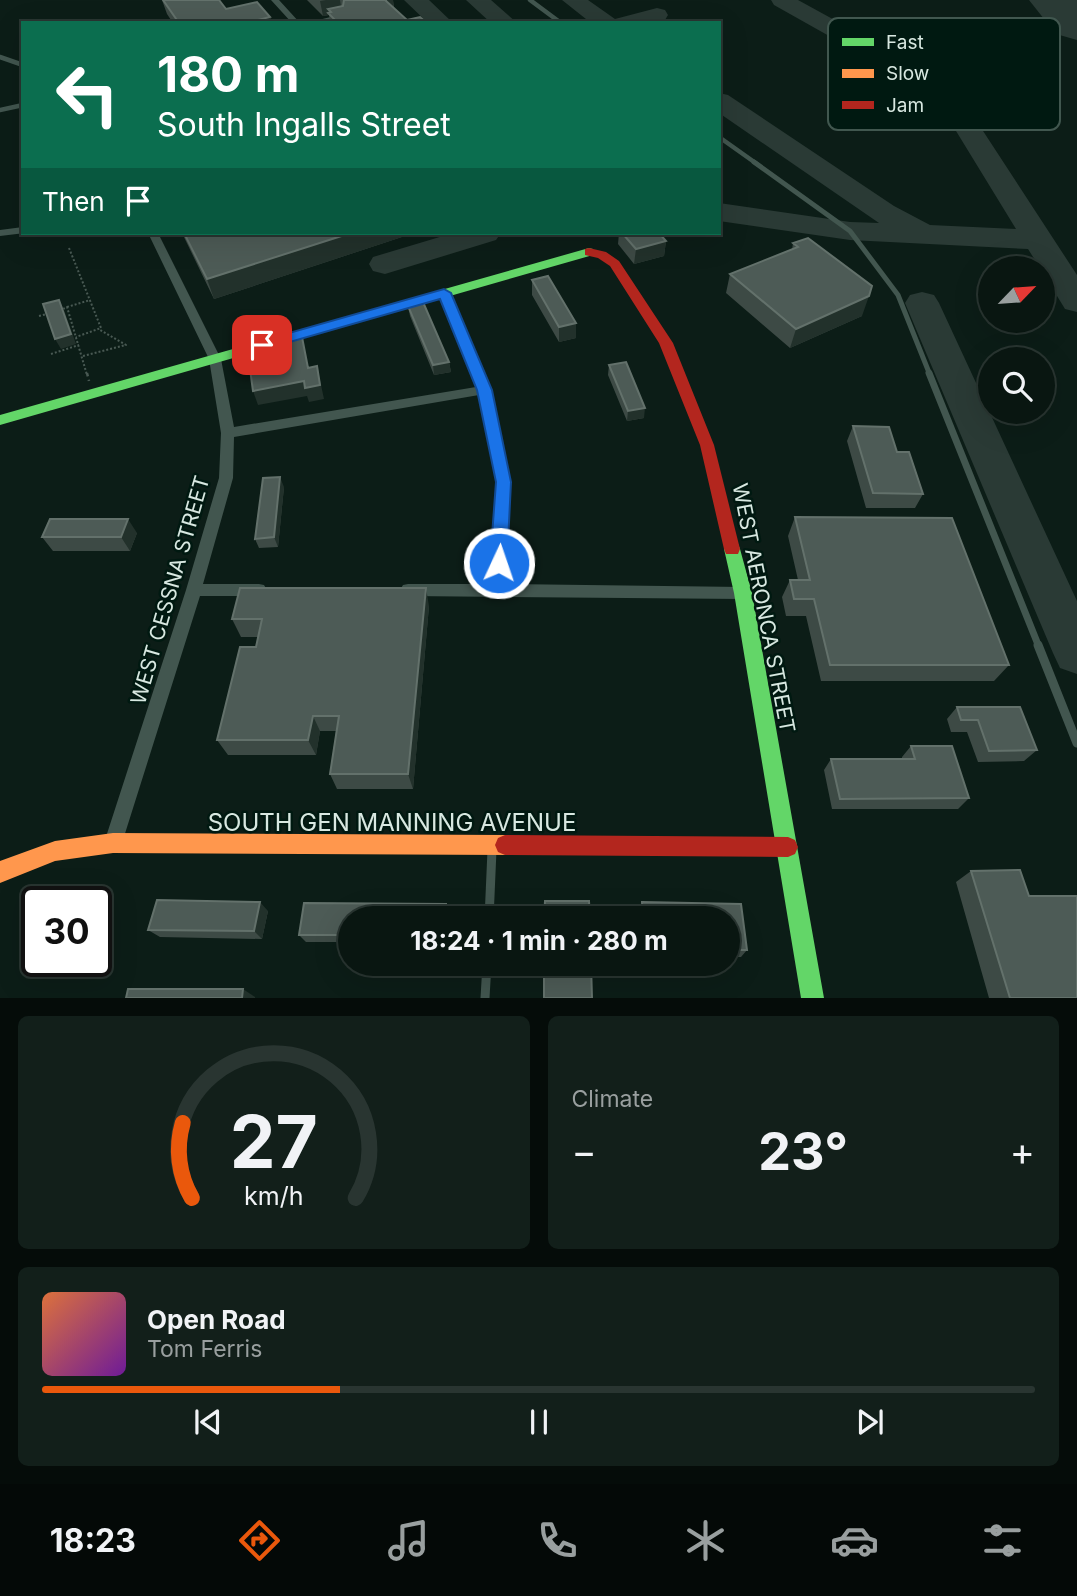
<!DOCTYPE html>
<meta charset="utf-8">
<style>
:root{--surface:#091611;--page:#121f1a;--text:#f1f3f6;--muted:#999f9f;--line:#293531;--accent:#ea580c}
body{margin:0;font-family:Inter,sans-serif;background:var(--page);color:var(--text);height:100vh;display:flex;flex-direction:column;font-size:26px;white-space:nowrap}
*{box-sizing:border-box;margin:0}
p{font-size:23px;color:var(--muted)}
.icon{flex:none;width:38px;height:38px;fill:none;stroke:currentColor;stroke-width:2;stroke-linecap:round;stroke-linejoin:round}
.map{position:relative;height:998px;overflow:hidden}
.details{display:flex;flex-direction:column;gap:18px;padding:18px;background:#050c09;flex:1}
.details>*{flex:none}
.hud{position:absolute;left:21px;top:21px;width:700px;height:214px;border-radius:0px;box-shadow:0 7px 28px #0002,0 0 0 2px var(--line);background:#0b6e4f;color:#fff;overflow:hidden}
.needle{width:46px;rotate:65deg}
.buttons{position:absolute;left:978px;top:256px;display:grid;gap:14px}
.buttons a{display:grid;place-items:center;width:77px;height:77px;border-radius:50%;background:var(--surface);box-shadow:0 7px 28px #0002,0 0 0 2px var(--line);font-size:35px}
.speed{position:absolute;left:21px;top:886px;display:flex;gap:14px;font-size:35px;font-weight:700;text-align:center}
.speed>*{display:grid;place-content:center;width:91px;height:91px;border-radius:50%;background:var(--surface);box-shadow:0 7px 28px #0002,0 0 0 2px var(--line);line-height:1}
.speed .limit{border:4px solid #111;border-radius:10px;background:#fff;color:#111}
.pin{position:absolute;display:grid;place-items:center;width:60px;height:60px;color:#fff;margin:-30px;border-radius:14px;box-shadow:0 4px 10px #0006}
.me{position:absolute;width:77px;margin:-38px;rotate:3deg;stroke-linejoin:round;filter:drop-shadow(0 0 5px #0008)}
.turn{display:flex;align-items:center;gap:24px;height:147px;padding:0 21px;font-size:32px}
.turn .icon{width:91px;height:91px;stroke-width:2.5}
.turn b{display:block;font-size:49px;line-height:60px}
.then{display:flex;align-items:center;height:66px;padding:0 21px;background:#0003;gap:14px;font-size:26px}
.big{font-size:52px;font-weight:700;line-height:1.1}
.details .card{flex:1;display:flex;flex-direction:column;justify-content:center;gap:10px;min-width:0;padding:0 24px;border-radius:10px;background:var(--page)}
.details .dial{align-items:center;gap:0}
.dial svg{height:182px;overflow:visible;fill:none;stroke:var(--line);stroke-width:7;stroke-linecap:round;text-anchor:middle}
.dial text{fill:var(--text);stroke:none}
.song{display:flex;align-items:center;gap:21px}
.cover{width:84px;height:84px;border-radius:10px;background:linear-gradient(135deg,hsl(20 70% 55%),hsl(280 70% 35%))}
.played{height:7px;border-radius:4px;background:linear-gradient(90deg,var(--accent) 30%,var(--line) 30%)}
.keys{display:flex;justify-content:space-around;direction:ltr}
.heat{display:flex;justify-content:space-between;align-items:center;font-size:38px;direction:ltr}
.details .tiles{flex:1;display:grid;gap:18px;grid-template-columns:1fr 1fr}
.card:last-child{grid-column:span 2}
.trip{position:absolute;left:338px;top:906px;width:402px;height:70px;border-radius:35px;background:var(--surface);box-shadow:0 7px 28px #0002,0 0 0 2px var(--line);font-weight:700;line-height:70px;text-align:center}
.menu{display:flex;height:112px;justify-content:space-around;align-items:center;background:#040907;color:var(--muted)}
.menu .icon{width:49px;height:49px}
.menu .current{color:var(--accent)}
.menu b{font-size:32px;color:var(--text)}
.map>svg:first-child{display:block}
</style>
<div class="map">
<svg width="1077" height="998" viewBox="0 0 1077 998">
<rect width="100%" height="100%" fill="#0c1d17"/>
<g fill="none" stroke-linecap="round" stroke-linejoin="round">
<path fill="#2a3a35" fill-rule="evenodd" d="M404 0H429L453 23H428Z
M466 0H491L517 23H491Z
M562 0H588L615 19 657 8 665 10 668 15 665 20 653 23H591Z
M771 0H798L953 85 1077 275V312L1065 309 1043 273V268H1040L1028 249 850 240 719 221V203L850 222 879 223 719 113V93L728 95 894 206 930 225 1016 229 934 95 774 5Z
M453 233H501L496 240 385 274 373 271 369 264 373 257Z
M922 292 934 295 939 303 1077 601V674L1060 668 1053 653 905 303 910 295Z"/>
<path fill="#2a3a35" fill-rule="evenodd" d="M1029 0H1077V40L1056 34Z"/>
<path stroke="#495953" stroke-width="2" stroke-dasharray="2 2" stroke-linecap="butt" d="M69 248 101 328 76 337
M67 307 90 300
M63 309 67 307 87 375
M39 316 47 314
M51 354 79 345
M83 356 126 345 100 330"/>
<path stroke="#495953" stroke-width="2.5" stroke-dasharray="3.5 3.5" stroke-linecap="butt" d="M87 373 89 381"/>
<path stroke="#42564f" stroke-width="4.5" d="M530 0 561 23
M316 23 336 18
M0 57 23 65
M0 110 23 105
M719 137 757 164"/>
<path stroke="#42564f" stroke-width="5" d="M754 162 850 231 898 295 930 375"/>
<path stroke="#42564f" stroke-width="7" d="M929 373 1039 647"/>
<path stroke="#42564f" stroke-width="9" d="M1038 645 1077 743
M489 919 492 850
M485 998 487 964"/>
<path fill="#42564f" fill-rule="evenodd" d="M271 0H279L300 23H292Z
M23 227 25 233 0 236V230Z
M148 233H158L221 359 234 427 476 387 438 293 444 289 448 291 490 390 510 482 506 584 743 587 748 588 751 593 748 598 743 599 408 596 403 595 400 590 403 585 408 584H491L496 482 479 395 234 437 233 478 203 584H259L264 585 267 590 264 595 259 596H200L122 843 120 850 113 852 106 850 104 843 186 590 219 478 221 433 209 359Z"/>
<path fill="#63d668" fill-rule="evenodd" d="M589 248 593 249V255L0 425V415Z
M732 542 738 544 740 549 752 593 824 998H801L734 593 724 549 726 544Z"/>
<path fill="#ff974d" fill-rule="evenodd" d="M113 833 505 835 512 838 515 845 512 852 505 855 113 853 55 861 0 883V861L55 841Z"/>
<path fill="#b3261e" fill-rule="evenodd" d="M589 248 606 252 619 261 673 343 714 445 740 549 738 554H726L724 549 700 445 659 343 610 266 598 258 585 255V249Z
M505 835 788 837 795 840 798 847 795 854 788 857 505 855 498 852 495 845 498 838Z"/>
</g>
<path fill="#3d4a45" d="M162 0H219L226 9 270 17 272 23H173L167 14Z
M307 0H393L394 8 407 20 427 23H330L329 15 323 16Z
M182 233H414L214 299Z
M619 233H659L666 241 664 256 634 264 618 244Z
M808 238 862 316 790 348 726 293 730 274 792 250 793 243Z
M532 280 576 323V338L559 342 532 295Z
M408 306 449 362 451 372 434 375 410 316Z
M609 365 644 418 627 421 608 375Z
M853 426 897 452 923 494 915 508H866L847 441Z
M284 487 278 547 259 548 255 539Z
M795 517 1009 665 994 681H821L806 616H786L782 597 790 580H798L788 536Z
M137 533 130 551H53L42 537Z
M429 606 413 789H337L330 774 336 731H320L316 755H228L217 740 256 647 258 637H241L232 619Z
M957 707 1037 750 1024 761 978 762 967 732H951L947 719Z
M911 746 969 798 958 809H832L824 770 831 759H902V757Z
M971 871 1029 896 1077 998H989L956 882Z
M642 902 741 904 747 950 741 957H728V919H639V910Z
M304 903 446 904 448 912V919H350V942H306L299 935Z
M268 911 262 939 160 937 148 930Z"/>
<path fill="#22312b" d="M326 0H340L342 12H331L328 9 329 15 323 16 320 1Z
M385 0H393L394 14Z
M270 17 272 23H246Z
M351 233H414L214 299 207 279Z
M666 241 664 256 634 264 636 249Z
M869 296 862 316 790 348 796 329Z
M59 300 64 310 76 344 61 349 55 339Z
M576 323V338L559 342V327Z
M449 362 451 372 434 375 433 365Z
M317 366 324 399 309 402 307 396 258 405 253 391Z
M645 408 644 418 627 421 628 411Z
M280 477 284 487 278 547 274 537Z
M128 519 137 533 130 551 121 537Z
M426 588 429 606 413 789 408 774Z
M313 716 320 731 316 755 308 740Z
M260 902 268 911 262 939 254 931Z
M446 904 448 912V919H445Z
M243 989 255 997V998H242Z"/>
<path fill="#4d5b56" stroke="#63716b" stroke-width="2" d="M163 0H219L226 9 257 2 270 17 246 23H179Z
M344 0H387H385L407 20 420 17 427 23H338L328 13 331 12 328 9 343 6Z
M184 233H351L207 279Z
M622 233H659L666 241 636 249Z
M808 238 872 286 869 296 796 329 730 274 798 247 793 243Z
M548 276 576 323 559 327 532 280Z
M59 300 71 334 55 339 43 304Z
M423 302 449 362 433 365 408 306Z
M302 337 308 368 317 366 320 385 305 388 304 381 253 391 247 347Z
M626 362 645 408 628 411 609 365Z
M853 426 889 427 897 452H909L923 494 873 493Z
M280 477 274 537 255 539 263 478Z
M795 517 952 518 1009 665H830L814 599H794L790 580H810Z
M50 519H128L121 537H42Z
M240 588H426L408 774H330L339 716H313L308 740H217L240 647H256L262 619H232Z
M957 707H1020L1037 750 989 751 978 720H961Z
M911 746H952L969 798 840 799 831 759H915Z
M1020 870 1029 896H1077V998H1010L971 871Z
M157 900 260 902 254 931 148 930Z
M545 901H589L590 919H544Z
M642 902 741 904 747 950H728V919H643Z
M304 903 446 904 445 919H350V935H299Z
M544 964H591L592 998H544Z
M128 989H243L242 998H126Z"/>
<path fill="#1a73e8" stroke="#114b97" stroke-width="2" d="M444 289 451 293 492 390 511 482 507 563 505 568H493L490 563 496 482 477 390 440 299 262 350 255 345 257 342Z"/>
<g text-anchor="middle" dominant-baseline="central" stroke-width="5" stroke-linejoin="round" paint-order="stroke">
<g font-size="21" fill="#d8e8e1" stroke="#001911">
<text transform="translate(170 590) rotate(-74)">WEST CESSNA STREET</text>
<text transform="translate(764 608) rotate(79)">WEST AERONCA STREET</text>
</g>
<g font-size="24" fill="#d8e8e1" stroke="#001911">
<text x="392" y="822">SOUTH GEN MANNING AVENUE</text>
</g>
</g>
<rect x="828" y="18" width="232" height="112" rx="10" fill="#001911" stroke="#41574f" stroke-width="2"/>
<rect x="842" y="38" width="32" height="8" fill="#63d668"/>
<rect x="842" y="69" width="32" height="9" fill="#ff974d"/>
<rect x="842" y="101" width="32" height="8" fill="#b3261e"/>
<g font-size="19" fill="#d8e8e1">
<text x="886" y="49">Fast</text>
<text x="886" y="80">Slow</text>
<text x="886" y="112">Jam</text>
</g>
</svg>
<div class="buttons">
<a><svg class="needle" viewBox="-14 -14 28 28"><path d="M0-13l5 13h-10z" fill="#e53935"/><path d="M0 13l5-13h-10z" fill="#999f9f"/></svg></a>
<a><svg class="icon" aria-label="search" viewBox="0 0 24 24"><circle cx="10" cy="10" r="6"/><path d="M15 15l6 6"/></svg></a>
</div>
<div class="speed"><div class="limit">30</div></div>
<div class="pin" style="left:262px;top:345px;background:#d93025"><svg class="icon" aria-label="arrive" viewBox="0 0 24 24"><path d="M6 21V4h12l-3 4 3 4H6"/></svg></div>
<svg class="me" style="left:499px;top:563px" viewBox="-20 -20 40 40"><circle r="17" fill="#1a73e8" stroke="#fff" stroke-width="3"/><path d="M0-11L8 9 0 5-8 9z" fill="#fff"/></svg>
<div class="trip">18:24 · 1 min · 280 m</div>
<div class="hud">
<div class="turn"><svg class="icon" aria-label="left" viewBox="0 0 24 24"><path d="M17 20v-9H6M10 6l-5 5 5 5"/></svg><div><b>180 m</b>South Ingalls Street</div></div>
<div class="then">Then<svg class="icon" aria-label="arrive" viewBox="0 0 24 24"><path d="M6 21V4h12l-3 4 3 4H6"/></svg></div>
</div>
</div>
<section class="details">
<div class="tiles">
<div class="card dial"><svg viewBox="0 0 100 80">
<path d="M14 69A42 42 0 1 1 86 69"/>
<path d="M14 69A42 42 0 0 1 10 36" stroke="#ea580c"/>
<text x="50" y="56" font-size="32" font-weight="700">27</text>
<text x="50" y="72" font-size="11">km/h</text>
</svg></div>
<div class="card"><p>Climate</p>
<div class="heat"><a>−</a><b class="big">23°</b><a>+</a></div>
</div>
<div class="card">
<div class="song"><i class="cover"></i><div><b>Open Road</b><p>Tom Ferris</p></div></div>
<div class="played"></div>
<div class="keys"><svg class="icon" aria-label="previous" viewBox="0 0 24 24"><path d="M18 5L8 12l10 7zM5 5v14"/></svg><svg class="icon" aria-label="pause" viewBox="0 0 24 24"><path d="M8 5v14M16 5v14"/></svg><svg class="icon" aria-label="next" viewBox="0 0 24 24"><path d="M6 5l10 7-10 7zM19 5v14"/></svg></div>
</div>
</div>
</section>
<nav class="menu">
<b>18:23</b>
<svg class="icon current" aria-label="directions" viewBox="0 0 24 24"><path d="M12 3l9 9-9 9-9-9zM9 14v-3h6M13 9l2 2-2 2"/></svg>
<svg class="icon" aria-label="music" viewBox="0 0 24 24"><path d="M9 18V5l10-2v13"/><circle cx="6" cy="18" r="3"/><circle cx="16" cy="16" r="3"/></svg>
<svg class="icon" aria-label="phone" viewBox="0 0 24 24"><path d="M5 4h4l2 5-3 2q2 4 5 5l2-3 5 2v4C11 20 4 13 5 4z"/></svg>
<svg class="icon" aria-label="climate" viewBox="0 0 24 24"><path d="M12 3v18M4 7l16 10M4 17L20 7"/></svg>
<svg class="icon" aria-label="car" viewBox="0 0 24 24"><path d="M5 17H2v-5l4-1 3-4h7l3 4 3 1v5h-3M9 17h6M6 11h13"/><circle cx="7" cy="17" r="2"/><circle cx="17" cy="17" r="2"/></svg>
<svg class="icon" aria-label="filters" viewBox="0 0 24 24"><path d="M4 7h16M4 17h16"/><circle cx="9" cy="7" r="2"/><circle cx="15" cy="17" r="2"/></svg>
</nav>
